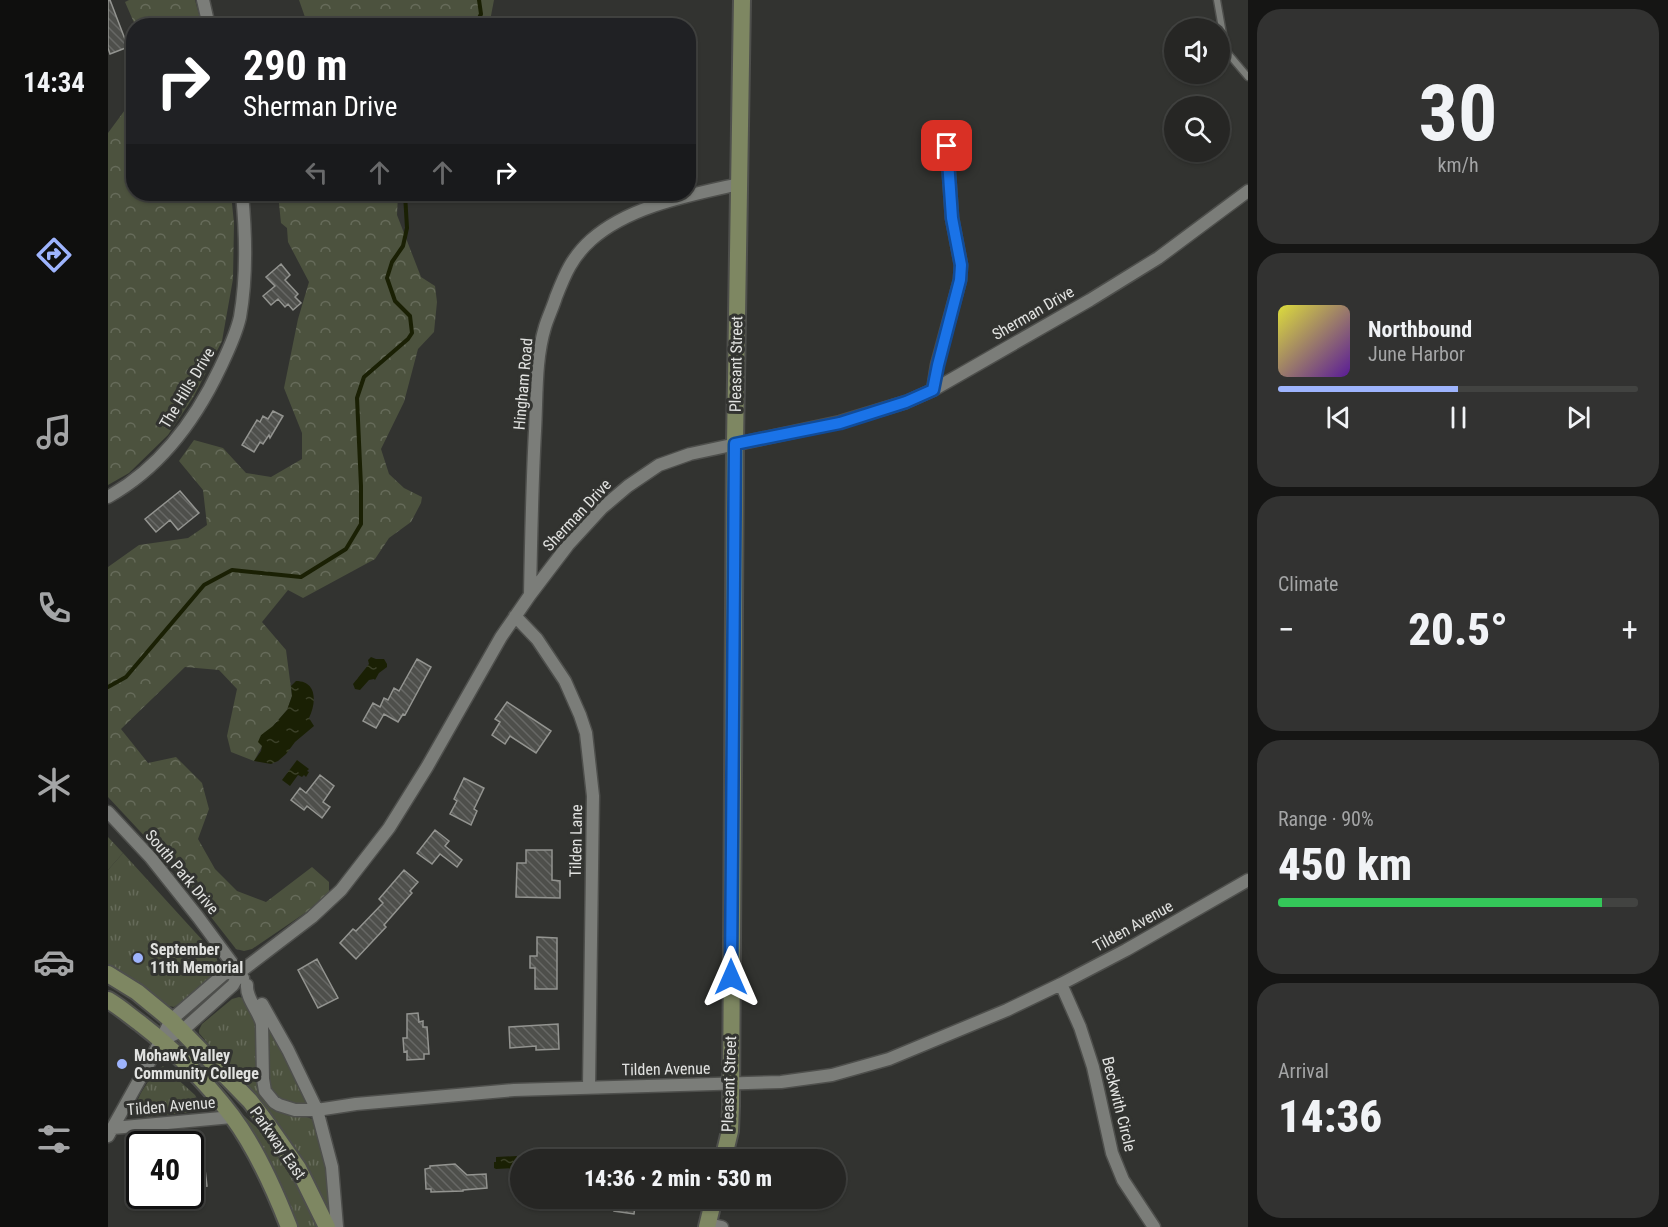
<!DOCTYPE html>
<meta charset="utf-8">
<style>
:root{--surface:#262624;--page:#323231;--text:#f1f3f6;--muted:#a4a5a6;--line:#424341;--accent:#9eb4fd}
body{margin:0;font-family:"Roboto Condensed",sans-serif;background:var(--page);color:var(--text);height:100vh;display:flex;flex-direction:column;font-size:22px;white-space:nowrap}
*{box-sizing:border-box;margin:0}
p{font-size:20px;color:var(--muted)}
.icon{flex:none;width:33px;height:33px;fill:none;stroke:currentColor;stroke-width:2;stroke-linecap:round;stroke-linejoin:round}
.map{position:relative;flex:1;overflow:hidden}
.details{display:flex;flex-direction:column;gap:9px;padding:9px;background:#151514;width:420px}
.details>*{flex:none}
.top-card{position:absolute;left:18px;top:18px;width:570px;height:183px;border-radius:24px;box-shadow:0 2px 4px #0004,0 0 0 2px var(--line);background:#202124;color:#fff;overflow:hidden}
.fabs{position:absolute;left:1056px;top:18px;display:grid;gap:12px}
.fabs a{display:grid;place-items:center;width:66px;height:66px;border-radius:50%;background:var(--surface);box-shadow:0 2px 4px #0004,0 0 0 2px var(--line);font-size:30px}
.speed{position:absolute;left:18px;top:1131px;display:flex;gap:12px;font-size:30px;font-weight:700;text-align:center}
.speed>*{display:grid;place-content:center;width:78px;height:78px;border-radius:50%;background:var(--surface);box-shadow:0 2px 4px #0004,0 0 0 2px var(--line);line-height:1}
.speed .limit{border:3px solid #111;border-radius:9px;background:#fff;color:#111}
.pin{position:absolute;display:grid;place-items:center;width:51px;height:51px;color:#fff;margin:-26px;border-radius:12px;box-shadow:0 3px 9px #0006}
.me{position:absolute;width:66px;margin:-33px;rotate:0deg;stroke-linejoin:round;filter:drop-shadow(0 0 4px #0008)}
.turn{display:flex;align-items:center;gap:21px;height:126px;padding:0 18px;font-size:27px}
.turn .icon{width:78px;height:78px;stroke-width:2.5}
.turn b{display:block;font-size:42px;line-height:51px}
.lanes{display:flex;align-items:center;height:57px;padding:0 18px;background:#0003;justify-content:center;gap:30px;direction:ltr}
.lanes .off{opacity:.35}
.big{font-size:45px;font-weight:800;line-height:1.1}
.details .widget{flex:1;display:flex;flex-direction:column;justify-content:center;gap:9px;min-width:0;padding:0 21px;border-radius:24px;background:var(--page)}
.details .dial{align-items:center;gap:0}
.dial b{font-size:78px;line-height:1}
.song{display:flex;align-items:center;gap:18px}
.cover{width:72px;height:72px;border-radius:9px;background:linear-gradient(135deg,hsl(60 70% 55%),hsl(270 70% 35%))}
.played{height:6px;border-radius:3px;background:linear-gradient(90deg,var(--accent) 50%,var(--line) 50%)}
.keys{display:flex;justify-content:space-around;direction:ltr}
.heat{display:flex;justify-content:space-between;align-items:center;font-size:33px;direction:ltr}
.charge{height:9px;border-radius:4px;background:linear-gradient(90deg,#34c759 90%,var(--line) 0)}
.trip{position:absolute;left:402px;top:1149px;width:336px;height:60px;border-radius:30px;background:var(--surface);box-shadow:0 2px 4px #0004,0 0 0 2px var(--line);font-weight:800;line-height:60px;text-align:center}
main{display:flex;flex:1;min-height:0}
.tab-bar{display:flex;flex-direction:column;width:108px;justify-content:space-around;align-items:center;background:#0f0f0e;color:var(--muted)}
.tab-bar .icon{width:42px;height:42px}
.tab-bar .current{color:var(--accent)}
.tab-bar b{font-size:27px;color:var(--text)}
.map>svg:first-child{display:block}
</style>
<main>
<nav class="tab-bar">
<b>14:34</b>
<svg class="icon current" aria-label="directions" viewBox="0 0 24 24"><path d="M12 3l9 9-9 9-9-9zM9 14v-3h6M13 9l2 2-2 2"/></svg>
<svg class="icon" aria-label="music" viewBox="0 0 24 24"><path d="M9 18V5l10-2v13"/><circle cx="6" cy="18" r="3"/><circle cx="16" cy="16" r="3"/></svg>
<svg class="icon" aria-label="phone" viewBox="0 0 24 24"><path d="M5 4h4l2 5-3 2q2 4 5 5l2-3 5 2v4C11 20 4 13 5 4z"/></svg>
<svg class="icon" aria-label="climate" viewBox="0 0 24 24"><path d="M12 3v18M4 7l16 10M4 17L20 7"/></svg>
<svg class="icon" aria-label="car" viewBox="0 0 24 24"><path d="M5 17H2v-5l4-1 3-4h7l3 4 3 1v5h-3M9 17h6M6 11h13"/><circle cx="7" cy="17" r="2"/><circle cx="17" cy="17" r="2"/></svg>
<svg class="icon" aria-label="filters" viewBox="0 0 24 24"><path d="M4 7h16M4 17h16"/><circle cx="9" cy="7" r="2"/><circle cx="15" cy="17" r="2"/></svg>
</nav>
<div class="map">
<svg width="1140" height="1227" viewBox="0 0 1140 1227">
<defs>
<pattern id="grass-tufts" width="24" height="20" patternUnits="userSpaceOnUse" patternTransform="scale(1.5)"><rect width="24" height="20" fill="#4c523e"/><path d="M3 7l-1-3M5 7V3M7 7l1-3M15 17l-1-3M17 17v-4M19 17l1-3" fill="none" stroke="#666b5a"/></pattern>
<pattern id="forest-crowns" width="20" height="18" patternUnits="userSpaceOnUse" patternTransform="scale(1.5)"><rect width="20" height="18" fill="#4c523e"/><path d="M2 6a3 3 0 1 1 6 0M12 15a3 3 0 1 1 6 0" fill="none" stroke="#666b5a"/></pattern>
<pattern id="water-ripples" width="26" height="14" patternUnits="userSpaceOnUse" patternTransform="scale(1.5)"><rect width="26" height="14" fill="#1a2004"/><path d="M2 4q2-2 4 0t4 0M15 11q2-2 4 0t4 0" fill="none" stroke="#3b4028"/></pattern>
<pattern id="building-back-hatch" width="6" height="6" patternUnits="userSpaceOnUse" patternTransform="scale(1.5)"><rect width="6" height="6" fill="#4e4f4b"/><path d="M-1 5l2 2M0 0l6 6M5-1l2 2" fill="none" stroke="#676865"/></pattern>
</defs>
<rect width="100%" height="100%" fill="#323330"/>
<path fill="url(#grass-tufts)" d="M15 853 107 954C109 959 111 963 109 968 106 976 75 1002 66 1007L57 1005 0 966V870Z
M131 997 135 998C140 1006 148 1015 149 1023 153 1054 136 1090 168 1110 179 1118 192 1113 204 1119 214 1146 222 1177 221 1206H219L198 1171 147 1098 91 1033V1030L94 1024 124 999Z
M162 1029 178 1058 198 1104C185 1108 168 1099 162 1088L160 1032Z
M55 1066 87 1095 95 1109 94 1111 38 1117 30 1115 27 1112C26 1100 44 1073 55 1066Z
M104 1080 133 1113 155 1133 190 1188 208 1227H187Z"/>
<path fill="url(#forest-crowns)" d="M21 0H87L94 25H27L17 2Z
M191 0H386L381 26 198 25V20Z
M25 99 26 194H123L126 223 125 279 114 341 86 396 60 435 21 473 0 485V133Z
M170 194H290L289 215 313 277 327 286 329 302 326 332 310 349 296 402 273 449 281 474 296 488 314 497 313 503 303 522 281 538 267 559 195 598 180 590 154 622 178 650 184 696 179 710 165 726 146 761 123 752 119 736 129 689 111 670 77 667 13 729 40 763 68 757 94 783 101 809 90 839 107 869 129 891 158 902 204 867 221 882V892L200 911 144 949 136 951 128 949 57 858 0 797V567L31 545 80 538 99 525 95 490 71 461 86 440 115 448 138 473 163 477 194 459V433L176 388 190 319 201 282 180 242 179 228 173 223Z
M0 837 15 853 0 870Z"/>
<path fill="url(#water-ripples)" d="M263 657 268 659H276L279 664V667L271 673 267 680 266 679 261 680 252 690 247 689 245 684 261 664 260 660Z
M188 681C210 681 208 704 201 718L206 726 187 742 178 754 170 761 163 764 146 761 153 751 154 746 150 742 153 735 165 726 179 710 184 696 183 686Z
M189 760 201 769 199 771 201 772 198 777 196 775 194 777 190 775 182 786 174 780Z
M409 1156 410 1168 388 1169 386 1168V1162H388V1157Z"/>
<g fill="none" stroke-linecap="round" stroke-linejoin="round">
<path stroke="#1a2004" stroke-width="4" d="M367 26 373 14 371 0
M0 687 18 677 96 585 124 570 193 577 238 549 253 524V486L249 398 256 377 300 339 304 333 302 316 287 301 279 278 284 262 295 246 299 228 297 194"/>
</g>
<path fill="url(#building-back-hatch)" stroke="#939490" stroke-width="1.5" d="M0 0H2L20 47 2 54 0 48Z
M173 264 182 275 177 280 190 294 187 297 193 303 185 310 180 304 177 307 170 299 163 305 155 296 167 286 158 277Z
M165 411 175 416 162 438 161 435 155 444 152 442 146 452 134 445 149 420 152 422 155 416 160 419Z
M72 491 91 513 70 530 62 520 48 532 37 519Z
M309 659 323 667 297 715 295 714 290 722 276 714 268 728 255 721 265 703 272 707 276 698 280 700 286 688 291 691Z
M399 702 443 731 428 753 402 736 397 744 384 735 392 722 387 719Z
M212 775 226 786 215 802 222 807 214 818 199 806 196 810 183 800 192 788 198 793Z
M356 778 376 788 366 809 369 811 363 825 342 814 349 801 346 799Z
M327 830 341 841 337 846 354 860 349 867 332 854 324 864 309 853Z
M418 850H444V880L452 881V898L408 897 409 863H418Z
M296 870 310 882 302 891 304 893 276 925 278 927 248 959 232 943 245 929 248 931 275 903 271 899Z
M429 937 449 938V989H427V968H422V956H429Z
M209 959 230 998 210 1008 190 970Z
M310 1013 311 1022 315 1021V1027H319L321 1054H316V1059L299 1060V1051L296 1052 295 1038H299V1014Z
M450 1024 451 1049 428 1050V1046L402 1048 401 1027Z
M347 1164 359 1175 378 1174 379 1188 355 1190V1191L323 1192V1189H318L317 1169 322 1168V1166Z
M97 1169 99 1186 82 1188V1170Z
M508 1198H528L526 1214 506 1211Z"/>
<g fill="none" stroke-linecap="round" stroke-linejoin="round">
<g stroke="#4e4f4c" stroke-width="9">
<path id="lane" d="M1109 0 1118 51 1140 77"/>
</g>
<g stroke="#4e4f4c" stroke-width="15">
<path id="street" d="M95 0 101 26
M825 390 829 365 852 280 853 265 844 218 839 146
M0 497C52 468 87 421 112 368 120 351 128 335 132 317 139 277 138 234 134 194
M422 595C423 540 424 486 427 431 429 397 427 360 437 327 440 317 445 307 448 297 457 274 464 257 483 240 521 206 582 195 631 184
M407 616 429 639 457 681 472 715 478 733 485 796 481 1087
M0 812 43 858 90 917 135 978
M953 984 972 1027 985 1067 1004 1153 1015 1180 1046 1227
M139 985C138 999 151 1011 154 1024L155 1079 157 1091 166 1102 171 1105 187 1110H209L248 1104 406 1090 673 1082 724 1075 781 1059 899 1010 953 984 1018 950 1140 880
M154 1004 180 1050 209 1110 224 1167 229 1227
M54 1040 75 1030 125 985 132 972 204 917 233 890 281 828 319 767 393 637 422 595 460 545 494 508 520 486 551 465 582 454 732 422 798 402 825 390 982 300 1050 258 1140 191
M5 1128 124 1117
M0 1136 43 1059 63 1020 116 974 124 972H132
M600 1224 614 1227"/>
</g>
<g stroke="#4e4f4c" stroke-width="20">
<path id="secondary" d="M0 974 29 992 63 1020 142 1101 155 1118 190 1168 219 1227
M0 1000C12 1007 22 1016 33 1024 68 1051 98 1082 124 1116 147 1147 167 1191 181 1227
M615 1160 622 1131 623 1106 627 443 634 0
M599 1227 606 1198"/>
</g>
<use href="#lane" stroke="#7b7d79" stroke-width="6"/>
<use href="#street" stroke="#7b7d79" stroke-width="12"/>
<use href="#secondary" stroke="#7e8762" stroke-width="16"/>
</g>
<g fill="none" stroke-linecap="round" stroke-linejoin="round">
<g stroke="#114b97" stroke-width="15">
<path id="route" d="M623 977 627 444 732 423 798 402 825 390 830 365 852 280 853 265 844 218 839 146"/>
</g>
<use href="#route" stroke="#1a73e8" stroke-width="10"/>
</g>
<g fill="#9eb4fd" stroke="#323330" stroke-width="2">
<circle cx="30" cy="958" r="6"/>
<circle cx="14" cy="1064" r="6"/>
</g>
<g text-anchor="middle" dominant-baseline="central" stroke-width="6" stroke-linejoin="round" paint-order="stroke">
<g font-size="16" fill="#e1e2e0" stroke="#323330">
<text transform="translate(925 313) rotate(-30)">Sherman Drive</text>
<text transform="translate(628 364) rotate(-89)">Pleasant Street</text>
<text transform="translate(415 384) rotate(-85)">Hingham Road</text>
<text transform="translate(79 388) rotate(-59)">The Hills Drive</text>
<text transform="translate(469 515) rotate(-47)">Sherman Drive</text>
<text transform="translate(468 841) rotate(-89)">Tilden Lane</text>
<text transform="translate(74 872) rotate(50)">South Park Drive</text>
<text transform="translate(1025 926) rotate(-29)">Tilden Avenue</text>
<text transform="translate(558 1069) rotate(-1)">Tilden Avenue</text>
<text transform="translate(621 1084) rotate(-88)">Pleasant Street</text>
<text transform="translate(1011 1104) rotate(76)">Beckwith Circle</text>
<text transform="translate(63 1106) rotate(-5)">Tilden Avenue</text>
<text transform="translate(170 1143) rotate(55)">Parkway East</text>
</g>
<g font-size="16" font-weight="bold" fill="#e1e2e0" stroke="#323330" text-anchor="start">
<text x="42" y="949">September<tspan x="42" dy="18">11th Memorial</tspan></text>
<text x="26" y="1055">Mohawk Valley<tspan x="26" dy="18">Community College</tspan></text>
</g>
</g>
</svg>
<div class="fabs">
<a><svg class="icon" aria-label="sound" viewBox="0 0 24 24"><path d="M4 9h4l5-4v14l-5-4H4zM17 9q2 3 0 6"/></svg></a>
<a><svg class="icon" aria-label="search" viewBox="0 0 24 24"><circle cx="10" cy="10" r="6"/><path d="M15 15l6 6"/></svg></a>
</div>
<div class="speed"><div class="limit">40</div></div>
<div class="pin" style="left:839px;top:146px;background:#d93025"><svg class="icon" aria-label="arrive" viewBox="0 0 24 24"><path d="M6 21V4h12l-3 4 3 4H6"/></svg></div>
<svg class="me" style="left:623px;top:977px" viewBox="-20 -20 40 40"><path d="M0-17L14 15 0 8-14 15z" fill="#1a73e8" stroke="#fff" stroke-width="4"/></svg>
<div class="trip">14:36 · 2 min · 530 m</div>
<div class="top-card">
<div class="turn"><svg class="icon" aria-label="right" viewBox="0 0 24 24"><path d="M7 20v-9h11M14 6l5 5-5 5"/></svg><div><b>290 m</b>Sherman Drive</div></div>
<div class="lanes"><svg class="icon off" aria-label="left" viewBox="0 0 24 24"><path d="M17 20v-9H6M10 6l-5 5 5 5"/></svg><svg class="icon off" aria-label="ahead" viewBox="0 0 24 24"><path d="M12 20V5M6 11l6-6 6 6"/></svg><svg class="icon off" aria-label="ahead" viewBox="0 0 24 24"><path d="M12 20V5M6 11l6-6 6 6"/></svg><svg class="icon" aria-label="right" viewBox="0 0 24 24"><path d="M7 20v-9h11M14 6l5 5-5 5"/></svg></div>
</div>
</div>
<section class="details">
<div class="widget dial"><b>30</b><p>km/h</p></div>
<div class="widget">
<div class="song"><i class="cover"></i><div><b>Northbound</b><p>June Harbor</p></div></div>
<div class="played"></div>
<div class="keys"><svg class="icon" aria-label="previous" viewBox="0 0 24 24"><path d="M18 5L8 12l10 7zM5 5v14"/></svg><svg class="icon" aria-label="pause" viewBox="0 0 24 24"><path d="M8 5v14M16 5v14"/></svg><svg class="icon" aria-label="next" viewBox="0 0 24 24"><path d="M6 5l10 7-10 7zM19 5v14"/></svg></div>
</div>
<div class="widget"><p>Climate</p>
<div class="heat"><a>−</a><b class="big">20.5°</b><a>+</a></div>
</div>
<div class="widget"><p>Range · 90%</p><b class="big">450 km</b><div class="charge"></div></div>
<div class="widget"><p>Arrival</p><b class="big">14:36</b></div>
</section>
</main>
